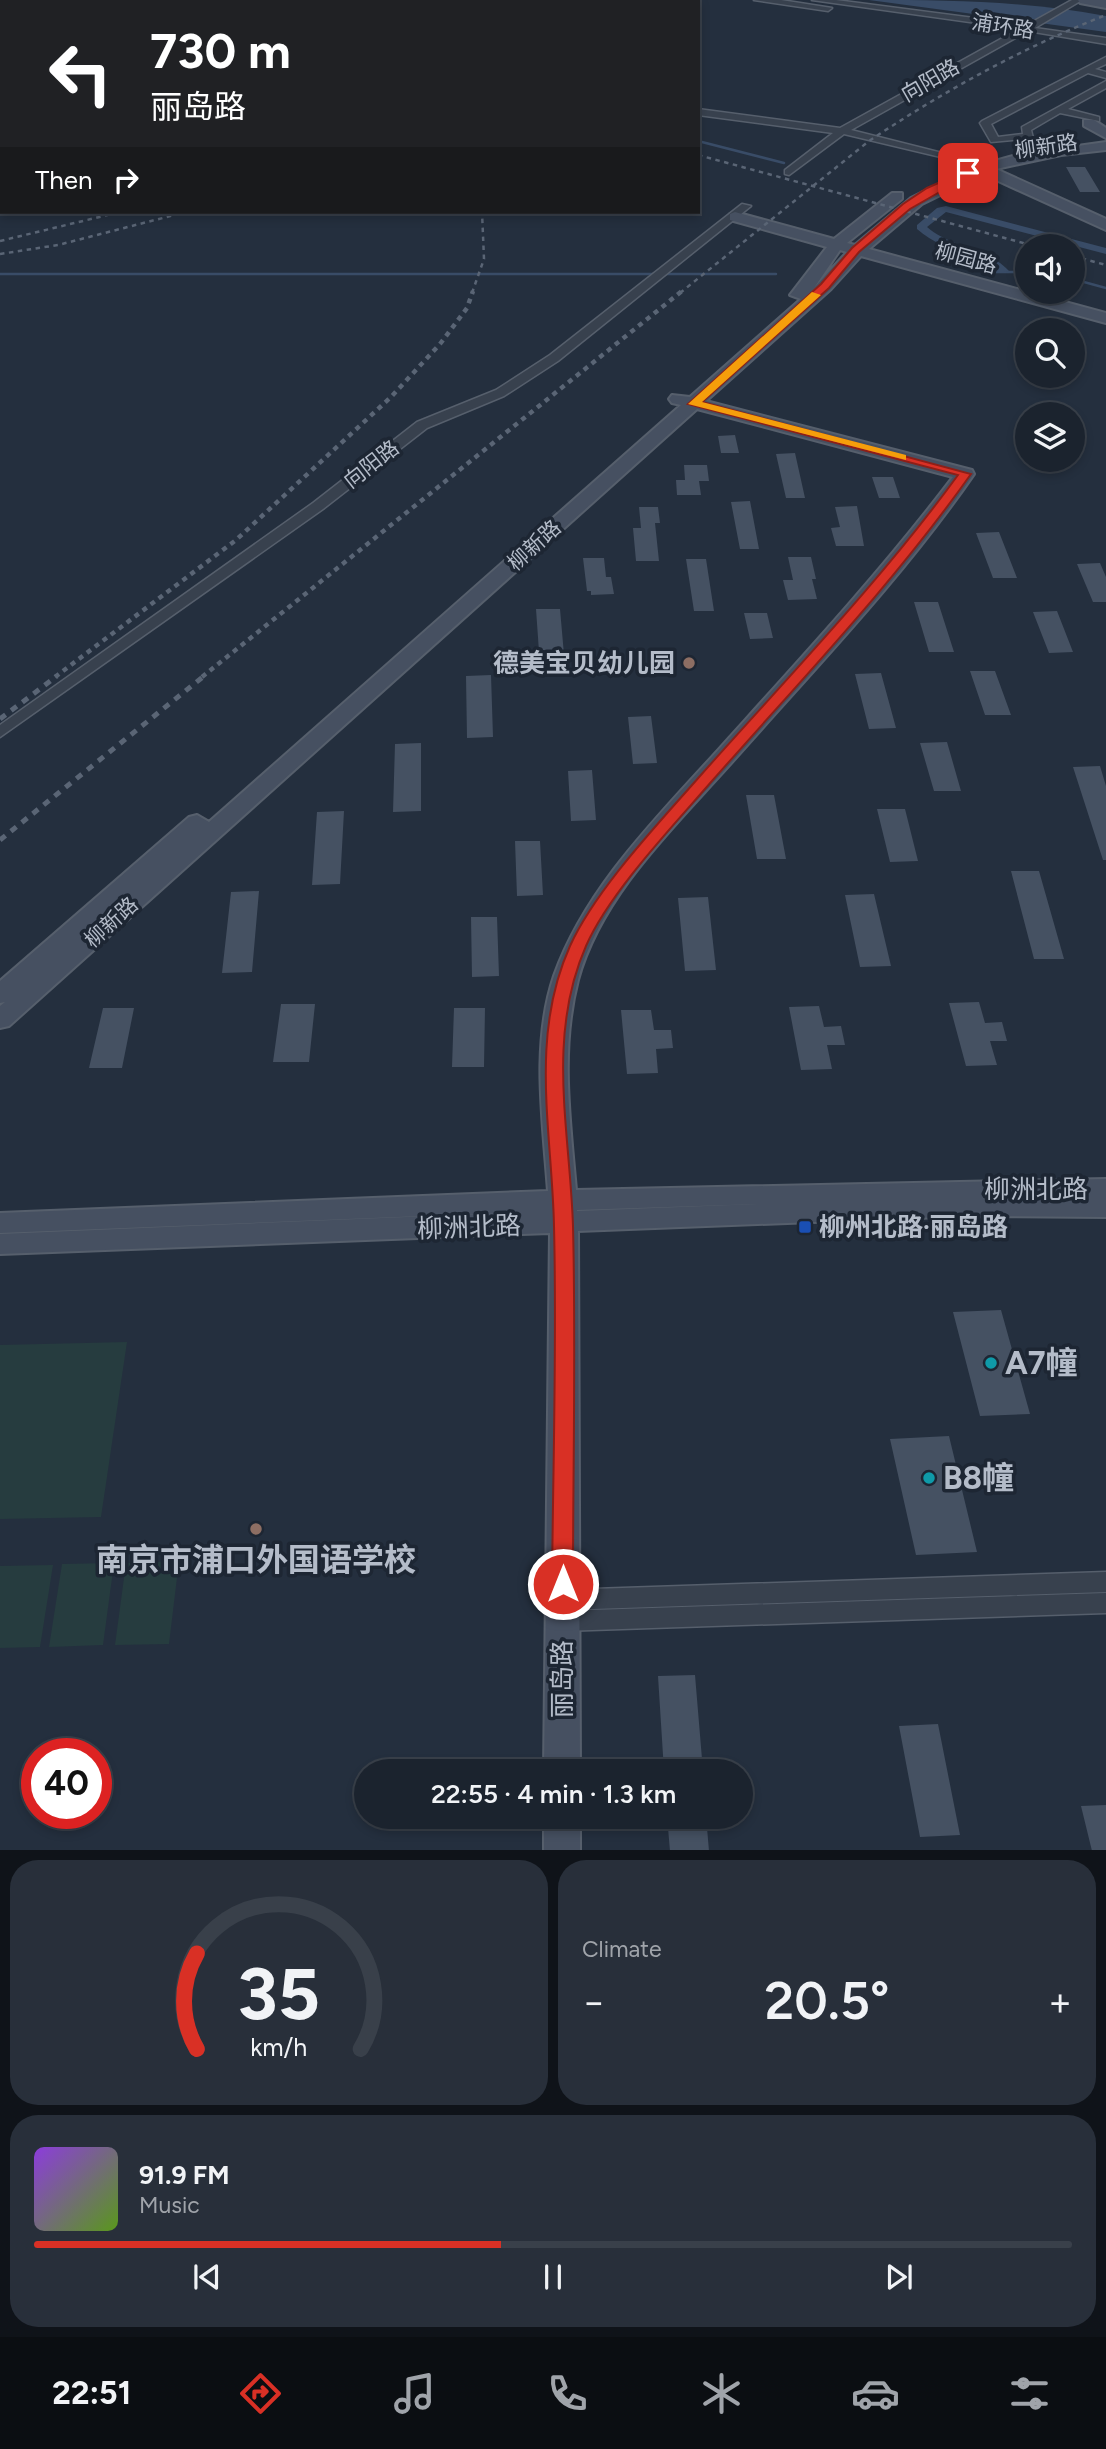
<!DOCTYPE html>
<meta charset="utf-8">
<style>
:root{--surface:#1b232e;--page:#282f3a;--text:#f1f3f6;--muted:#a0a4aa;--line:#39404a;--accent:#d93025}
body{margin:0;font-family:Figtree,"Noto Sans SC",sans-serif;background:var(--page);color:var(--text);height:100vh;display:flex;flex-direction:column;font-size:26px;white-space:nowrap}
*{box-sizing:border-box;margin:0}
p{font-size:23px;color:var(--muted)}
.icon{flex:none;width:38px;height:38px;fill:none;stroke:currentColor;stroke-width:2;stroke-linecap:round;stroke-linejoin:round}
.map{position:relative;height:1850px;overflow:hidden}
.side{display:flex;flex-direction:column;gap:10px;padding:10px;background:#0f1319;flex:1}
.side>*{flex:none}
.guide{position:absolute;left:0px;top:0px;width:700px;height:214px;box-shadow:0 4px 10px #0003,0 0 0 2px var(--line);background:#202124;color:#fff;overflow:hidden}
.buttons{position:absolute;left:1015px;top:234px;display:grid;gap:14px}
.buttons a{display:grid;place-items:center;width:70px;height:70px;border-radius:50%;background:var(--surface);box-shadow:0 4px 10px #0003,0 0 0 2px var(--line);font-size:35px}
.speed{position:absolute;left:21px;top:1738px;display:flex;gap:14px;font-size:35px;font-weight:700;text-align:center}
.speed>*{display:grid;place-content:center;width:91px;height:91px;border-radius:50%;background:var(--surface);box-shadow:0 4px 10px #0003,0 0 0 2px var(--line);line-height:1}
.speed .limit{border:10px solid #d22;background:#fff;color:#111}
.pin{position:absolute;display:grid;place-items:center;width:60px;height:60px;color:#fff;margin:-30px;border-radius:14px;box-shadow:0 4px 10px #0006}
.me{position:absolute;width:77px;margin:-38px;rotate:0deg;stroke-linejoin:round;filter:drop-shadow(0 0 5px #0008)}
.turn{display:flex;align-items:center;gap:24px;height:147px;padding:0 35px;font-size:32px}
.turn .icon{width:91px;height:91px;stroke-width:2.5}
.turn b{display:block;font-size:49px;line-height:60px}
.then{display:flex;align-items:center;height:66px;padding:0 35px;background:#0003;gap:14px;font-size:26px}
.big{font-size:52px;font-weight:600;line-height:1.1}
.side .tile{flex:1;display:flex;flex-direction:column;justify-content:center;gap:10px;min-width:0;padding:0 24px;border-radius:28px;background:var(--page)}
.side .dial{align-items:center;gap:0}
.dial svg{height:182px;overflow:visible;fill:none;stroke:var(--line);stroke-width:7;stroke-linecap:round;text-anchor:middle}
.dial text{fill:var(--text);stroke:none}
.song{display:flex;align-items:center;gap:21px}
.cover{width:84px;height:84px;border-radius:10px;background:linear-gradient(135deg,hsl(270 70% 55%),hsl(90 70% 35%))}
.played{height:7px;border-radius:4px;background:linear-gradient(90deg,var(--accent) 45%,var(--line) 45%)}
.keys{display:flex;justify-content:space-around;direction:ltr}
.heat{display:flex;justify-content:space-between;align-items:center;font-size:38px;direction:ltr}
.side .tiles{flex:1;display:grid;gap:10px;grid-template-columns:1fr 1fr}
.tile:last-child{grid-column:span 2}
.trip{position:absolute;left:354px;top:1759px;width:399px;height:70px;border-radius:35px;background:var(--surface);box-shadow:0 4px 10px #0003,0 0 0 2px var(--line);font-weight:600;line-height:70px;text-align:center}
.menu{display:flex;height:112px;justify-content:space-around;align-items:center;background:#0b0e12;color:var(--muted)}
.menu .icon{width:49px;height:49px}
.menu .selected{color:var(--accent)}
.menu b{font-size:32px;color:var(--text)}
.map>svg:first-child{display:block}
</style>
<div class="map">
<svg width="1106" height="1851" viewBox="0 0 1106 1851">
<rect width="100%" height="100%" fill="#242f3e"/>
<path fill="#263c3f" d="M127 1342 101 1517 0 1519V1345Z
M179 1561 169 1644 115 1645 126 1563Z
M114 1563 103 1645 49 1647 62 1564Z
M53 1565 40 1647 0 1648V1566Z"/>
<path fill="#394c67" d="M869 0C952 0 1024 1 1106 16V32Z"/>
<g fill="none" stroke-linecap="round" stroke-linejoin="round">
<path stroke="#394c67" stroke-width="2.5" d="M159 0 165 2
M698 141 784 163
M990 272H1027
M0 274H776
M1073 279 1106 288"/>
<path fill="#394c67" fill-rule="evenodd" d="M946 206 1106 248V254L946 212 927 227C951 248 987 247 1009 271L999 273C975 252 941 251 917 229V225L937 208Z"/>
</g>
<path fill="#455162" d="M1066 167H1085L1100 192H1080Z
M735 435 739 453H721L718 436Z
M795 453 805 498H786L776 454Z
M684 465H707L709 481H699L701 495H677L676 480H685Z
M872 477H893L900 498H879Z
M750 501 759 549H740L731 502Z
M857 506 864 546H836L831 528 840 527 835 507Z
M639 507H658L660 523H655L659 561H636L633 528H641Z
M999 532 1017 578H993L976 533Z
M788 557H811L816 579H812L817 599 788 600 783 580H793Z
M583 558H604L606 577H611L614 594 591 595V591H587Z
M686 559H706L714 611H694Z
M1100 563 1106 577V602H1093L1077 564Z
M914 602H938L954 652H929Z
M536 609H560L565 666H540Z
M1057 611 1073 652 1049 653 1033 612Z
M744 613H767L773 638 750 639Z
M970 671H995L1011 715H985Z
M881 673 896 728 869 729 855 674Z
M491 675 493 737 467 738 466 676Z
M651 716 657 763 633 764 628 717Z
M947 742 961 791H934L920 743Z
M421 743V811L393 812 395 744Z
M1100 766 1106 786V860H1103L1073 767Z
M592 770 596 820 571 821 568 771Z
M746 795H774L786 859H757Z
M877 809H905L918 861 890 862Z
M344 811 340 884 312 885 317 812Z
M515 841H540L543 895 517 896Z
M1011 871H1039L1064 959H1034Z
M259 891 252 972 222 973 231 892Z
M874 894 891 966 860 967 845 895Z
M708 897 716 970 685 971 678 898Z
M471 917H497L499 976 472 977Z
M979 1002 985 1023 1002 1022 1007 1041H990L997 1065 966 1066 949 1003Z
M281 1004H315L309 1062H273Z
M819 1006 824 1027 841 1026 845 1045H827L832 1069 801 1070 789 1007Z
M103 1008H134L122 1068H89Z
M454 1008H485L484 1067H452Z
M621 1010H651L654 1030H671L673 1048 656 1049 658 1073 627 1074Z
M1001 1310 1030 1414 980 1416 953 1312Z
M949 1436 977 1552 916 1555 890 1439Z
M695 1675 703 1771H664L658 1676Z
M938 1724 960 1835 920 1837 899 1726Z
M1106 1805V1851H1092L1081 1806Z
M667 1816H706L709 1851H670Z"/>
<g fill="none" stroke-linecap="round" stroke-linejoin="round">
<g stroke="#565f6c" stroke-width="3">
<path id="street" d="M207 0H220L221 2H208Z
M754 0H781L832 8 828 11Z
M812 0H836L1027 25 1072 0H1082L1035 28 1106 38V44L1028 31 851 130 970 160V164L844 134 789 175 785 174V170L833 133 698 115V109L840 128 1019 29Z
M1106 57V64L1095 69 1106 72V78L1088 73 991 124 998 137 1023 134 1022 127 1106 81V88L1068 109 1099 117V121L1060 113 1031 130 1033 138 991 142 980 123 982 121Z
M742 204 751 206 558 361 504 396 427 428 323 509 0 737V725L313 503 417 422 496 390 550 355Z
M1106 1572V1592L563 1610 555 1607 551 1600 555 1593 563 1590Z
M1106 1593V1613L562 1631 553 1628 550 1621 553 1614 562 1611Z"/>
</g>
<g stroke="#565f6c" stroke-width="4">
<path id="secondary" d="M1078 0H1106V8L1080 3Z
M1084 120H1094L1106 128V138L1084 126Z
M1106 142V150L1061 155 996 169 1106 219V230L983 174 922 204 869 249 1106 313V323L861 256 831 289 706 401 972 470 974 474C903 577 815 668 733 761 676 825 601 895 578 980 560 1049 570 1120 576 1190L1106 1179V1217L967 1216 578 1231 580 1771H544L550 1233 0 1254V1234L549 1211 0 1233V1213L548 1191C543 1121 531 1044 554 976 587 883 665 810 729 738 806 653 884 568 953 477L697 409 9 1026 0 1028V1006L5 1002 0 1003V981L189 817 197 815 209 822 681 405 672 403 669 399 672 395 690 397 801 299 790 295 827 247 730 220V214L735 212 834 239 892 193H902V199L847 243 855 245 911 198 971 168 972 163 984 164 1020 154ZM840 250 847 252 814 288ZM758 1204 577 1211V1210Z
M544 1816H580V1851H544Z"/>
</g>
<use href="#street" fill="#38414e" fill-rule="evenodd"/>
<use href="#secondary" fill="#465061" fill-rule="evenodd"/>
<path stroke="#5a6575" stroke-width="2.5" stroke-dasharray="4.5 4.5" stroke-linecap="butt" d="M74 0 78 2
M104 0 110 2
M698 155 1038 247
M0 241 120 212
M0 254 58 245 186 212
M1073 256 1106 265
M472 293 484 259 482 212
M680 293 869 141C944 91 1022 48 1106 15"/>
<path stroke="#5a6575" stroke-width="4.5" stroke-dasharray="5 5" stroke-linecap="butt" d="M55 677 236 540 391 397 440 344 467 308 473 291
M202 677 682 291"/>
<path stroke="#5a6575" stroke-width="5" stroke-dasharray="7 7" stroke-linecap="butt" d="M0 719 57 676
M0 840 204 676"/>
</g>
<path fill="#d93025" stroke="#8d1f18" stroke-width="2" d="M965 171 973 173 910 209 859 252 829 288 702 402 971 474C894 583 800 681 712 781 673 826 609 893 586 946 546 1037 570 1131 573 1226 576 1345 573 1465 573 1584L570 1591 563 1593 555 1591 552 1584C553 1465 557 1345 554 1226 552 1131 529 1037 570 946 596 889 658 824 700 776 787 678 880 582 958 475L688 404 821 284 852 248 903 204 927 188Z"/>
<path fill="#f59e0b" d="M812 292 821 295 702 402 906 455V460L688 404Z"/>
<g fill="#8d6e63" stroke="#1d2633" stroke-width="2.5">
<circle cx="689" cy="663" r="7"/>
<circle cx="256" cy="1529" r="7"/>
</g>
<rect fill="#1a4fb4" stroke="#1d2633" stroke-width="2.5" x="798" y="1220" width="14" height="14" rx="3.5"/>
<g fill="#0f9aa8" stroke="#1d2633" stroke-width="2.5">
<circle cx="991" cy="1363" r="7"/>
<circle cx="929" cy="1478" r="7"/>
</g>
<g text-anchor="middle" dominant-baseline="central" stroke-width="7" stroke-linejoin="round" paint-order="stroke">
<g font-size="21" fill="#b4bcc9" stroke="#1d2633">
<text transform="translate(1003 26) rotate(9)">浦环路</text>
<text transform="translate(930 80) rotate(-30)">向阳路</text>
<text transform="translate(1046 146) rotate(-8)">柳新路</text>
<text transform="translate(966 258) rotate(15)">柳园路</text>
<text transform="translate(371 464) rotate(-38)">向阳路</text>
<text transform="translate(534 545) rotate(-42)">柳新路</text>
<text transform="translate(111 922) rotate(-42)">柳新路</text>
</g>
<g font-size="26" font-weight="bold" fill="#b4bcc9" stroke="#1d2633" text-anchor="end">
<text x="675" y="663">德美宝贝幼儿园</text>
<text x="819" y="1227" text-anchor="start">柳州北路·丽岛路</text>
</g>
<g font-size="26" fill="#b4bcc9" stroke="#1d2633">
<text x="1036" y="1189">柳洲北路</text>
<text transform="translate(469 1227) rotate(-2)">柳洲北路</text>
<text transform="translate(562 1679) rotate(-90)">丽岛路</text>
</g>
<g font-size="32" font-weight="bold" fill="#b4bcc9" stroke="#1d2633" text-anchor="start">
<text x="1005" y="1363">A7幢</text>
<text x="943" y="1478">B8幢</text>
<text x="256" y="1560" text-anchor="middle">南京市浦口外国语学校</text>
</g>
</g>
</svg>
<div class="buttons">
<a><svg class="icon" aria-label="sound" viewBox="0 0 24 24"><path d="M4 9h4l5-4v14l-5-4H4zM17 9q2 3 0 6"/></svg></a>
<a><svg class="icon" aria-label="search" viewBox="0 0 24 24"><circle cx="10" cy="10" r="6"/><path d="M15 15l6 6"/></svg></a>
<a><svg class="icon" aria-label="layers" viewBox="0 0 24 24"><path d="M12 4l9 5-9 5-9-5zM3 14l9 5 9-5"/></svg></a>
</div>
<div class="speed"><div class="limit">40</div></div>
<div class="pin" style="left:968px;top:173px;background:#d93025"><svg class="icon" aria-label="arrive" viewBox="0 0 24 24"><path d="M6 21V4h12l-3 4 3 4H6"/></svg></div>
<svg class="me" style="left:563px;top:1584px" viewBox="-20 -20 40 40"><circle r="17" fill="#d93025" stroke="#fff" stroke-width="3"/><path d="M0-11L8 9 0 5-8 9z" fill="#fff"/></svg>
<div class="trip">22:55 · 4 min · 1.3 km</div>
<div class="guide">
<div class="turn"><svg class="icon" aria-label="left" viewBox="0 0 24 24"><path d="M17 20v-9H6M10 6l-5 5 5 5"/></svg><div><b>730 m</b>丽岛路</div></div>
<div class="then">Then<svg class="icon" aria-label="right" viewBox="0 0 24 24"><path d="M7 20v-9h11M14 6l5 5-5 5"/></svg></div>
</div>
</div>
<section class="side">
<div class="tiles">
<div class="tile dial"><svg viewBox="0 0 100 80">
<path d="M14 69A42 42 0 1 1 86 69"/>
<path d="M14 69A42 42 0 0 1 14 27" stroke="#d93025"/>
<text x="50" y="56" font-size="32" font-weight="700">35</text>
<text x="50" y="72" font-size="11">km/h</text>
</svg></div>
<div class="tile"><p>Climate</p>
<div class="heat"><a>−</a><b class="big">20.5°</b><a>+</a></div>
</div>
<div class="tile">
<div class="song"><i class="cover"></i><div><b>91.9 FM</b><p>Music</p></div></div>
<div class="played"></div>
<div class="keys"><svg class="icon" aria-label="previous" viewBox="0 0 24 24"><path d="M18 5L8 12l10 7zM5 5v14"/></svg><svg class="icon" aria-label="pause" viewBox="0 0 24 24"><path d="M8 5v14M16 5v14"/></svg><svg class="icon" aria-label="next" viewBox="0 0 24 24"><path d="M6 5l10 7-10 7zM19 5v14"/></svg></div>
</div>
</div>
</section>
<nav class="menu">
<b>22:51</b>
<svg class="icon selected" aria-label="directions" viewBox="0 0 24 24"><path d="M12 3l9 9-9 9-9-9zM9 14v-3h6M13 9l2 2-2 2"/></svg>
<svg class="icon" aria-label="music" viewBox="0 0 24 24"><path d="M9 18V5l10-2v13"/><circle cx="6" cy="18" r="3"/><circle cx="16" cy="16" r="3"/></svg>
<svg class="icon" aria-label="phone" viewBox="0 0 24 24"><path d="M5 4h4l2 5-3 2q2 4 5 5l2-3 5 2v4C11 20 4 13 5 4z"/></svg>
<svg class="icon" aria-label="climate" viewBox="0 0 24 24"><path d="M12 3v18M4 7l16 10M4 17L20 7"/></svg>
<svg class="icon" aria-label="car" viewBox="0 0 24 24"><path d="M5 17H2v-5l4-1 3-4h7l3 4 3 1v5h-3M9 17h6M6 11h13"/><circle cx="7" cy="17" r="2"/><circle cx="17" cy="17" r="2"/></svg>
<svg class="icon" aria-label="filters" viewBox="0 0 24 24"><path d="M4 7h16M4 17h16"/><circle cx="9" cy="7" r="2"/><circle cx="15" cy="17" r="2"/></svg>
</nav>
